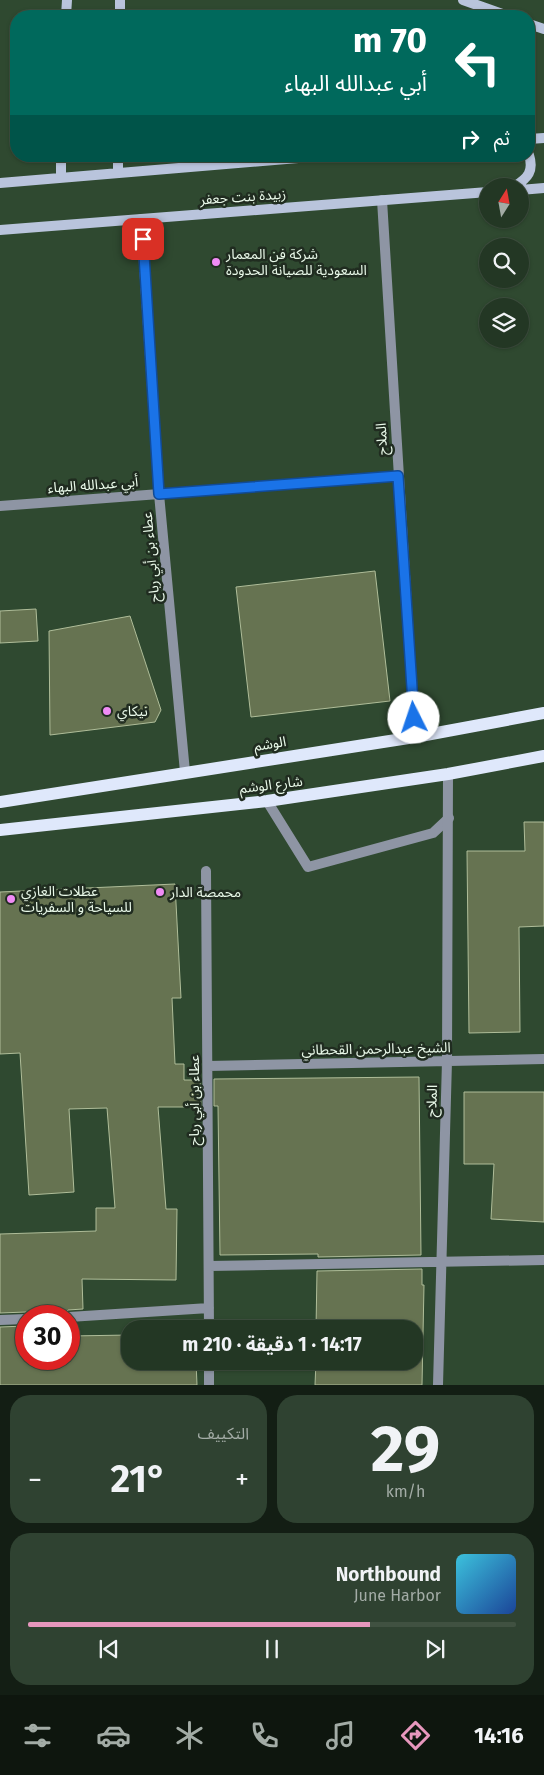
<!DOCTYPE html>
<html lang="ar">
<meta charset="utf-8">
<style>
:root{--surface:#233724;--page:#2f4231;--text:#f1f3f6;--muted:#a3aca6;--line:#405141;--accent:#e797bd}
body{margin:0;font-family:"Fira Sans","Noto Sans Arabic",sans-serif;background:var(--page);color:var(--text);direction:rtl;height:100vh;display:flex;flex-direction:column;font-size:19px;white-space:nowrap}
*{box-sizing:border-box;margin:0}
p{font-size:16px;color:var(--muted)}
.icon{flex:none;width:28px;height:28px;fill:none;stroke:currentColor;stroke-width:2;stroke-linecap:round;stroke-linejoin:round}
.map{position:relative;height:1385px;overflow:hidden;direction:ltr}
.side{display:flex;flex-direction:column;gap:10px;padding:10px;background:#131e14;flex:1}
.side>*{flex:none}
.guide{position:absolute;left:10px;top:10px;width:525px;height:152px;border-radius:20px;box-shadow:0 1px 4px #0004,0 0 0 1px var(--line);direction:rtl;background:#00695c;color:#fff;overflow:hidden}
.needle{width:32px;rotate:11deg}
.buttons{position:absolute;left:479px;top:178px;display:grid;gap:10px}
.buttons a{display:grid;place-items:center;width:50px;height:50px;border-radius:50%;background:var(--surface);box-shadow:0 1px 4px #0004,0 0 0 1px var(--line);font-size:25px}
.speed{position:absolute;left:15px;top:1305px;display:flex;gap:10px;font-size:25px;font-weight:700;text-align:center}
.speed>*{display:grid;place-content:center;width:65px;height:65px;border-radius:50%;background:var(--surface);box-shadow:0 1px 4px #0004,0 0 0 1px var(--line);line-height:1}
.speed .limit{border:8px solid #d22;background:#fff;color:#111}
.pin{position:absolute;display:grid;place-items:center;width:42px;height:42px;color:#fff;margin:-21px;border-radius:10px;box-shadow:0 2px 8px #0006}
.me{position:absolute;width:55px;margin:-28px;rotate:356deg;stroke-linejoin:round;filter:drop-shadow(0 0 4px #0008)}
.turn{display:flex;align-items:center;gap:18px;height:105px;padding:0 25px;font-size:22px}
.turn .icon{width:65px;height:65px;stroke-width:2.5}
.turn b{display:block;font-size:35px;line-height:42px}
.then{display:flex;align-items:center;height:48px;padding:0 25px;background:#0003;gap:10px;font-size:19px}
.big{font-size:38px;font-weight:700;line-height:1.1}
.side .tile{flex:1;display:flex;flex-direction:column;justify-content:center;gap:8px;min-width:0;padding:0 18px;border-radius:20px;background:var(--page)}
.side .dial{align-items:center;gap:0}
.dial b{font-size:65px;line-height:1}
.song{display:flex;align-items:center;gap:15px}
.cover{width:60px;height:60px;border-radius:8px;background:linear-gradient(135deg,hsl(190 70% 55%),hsl(220 70% 35%))}
.played{height:5px;border-radius:2px;background:linear-gradient(90deg,var(--accent) 70%,var(--line) 70%)}
.keys{display:flex;justify-content:space-around;direction:ltr}
.heat{display:flex;justify-content:space-between;align-items:center;font-size:28px;direction:ltr}
.side .tiles{flex:1;display:grid;gap:10px;grid-template-columns:1fr 1fr}
.tile:last-child{grid-column:span 2}
.trip{position:absolute;left:121px;top:1320px;width:302px;height:50px;border-radius:20px;background:var(--surface);box-shadow:0 1px 4px #0004,0 0 0 1px var(--line);font-weight:700;line-height:50px;text-align:center;direction:rtl}
.tabs{display:flex;height:80px;justify-content:space-around;align-items:center;background:#0e160e;color:var(--muted)}
.tabs .icon{width:35px;height:35px}
.tabs .selected{color:var(--accent)}
.tabs b{font-size:22px;color:var(--text)}
.map>svg:first-child{display:block}
</style>
<div class="map">
<svg width="544" height="1385" viewBox="0 0 544 1385">
<rect width="100%" height="100%" fill="#2f4930"/>
<path fill="#667351" stroke="#afbd99" d="M375 571 390 701 251 717 236 587Z
M36 609 38 641 0 643V611Z
M130 616 161 710 155 722 50 735 49 631Z
M524 822H544V926L519 927 520 1032 469 1033 467 851H525Z
M175 884 181 998H172L175 1064H184V1080H200L201 1107H158L166 1209H177L176 1280 82 1279 83 1309 68 1310 63 1315 32 1316 26 1312 0 1313V1234L96 1231V1208H115L107 1108 69 1109 74 1192 29 1195 20 1053 0 1054V892Z
M419 1077 421 1255 318 1257V1254L220 1255 218 1106H214V1079Z
M464 1092H544V1222L491 1219 494 1164H464Z
M422 1269V1285H424L422 1385H315L316 1361H415V1329H316L317 1271Z
M26 1326V1359H69V1336L130 1335V1361H196L197 1385H0V1327Z"/>
<g fill="none" stroke-linecap="round" stroke-linejoin="round">
<path stroke="#8e95a4" stroke-width="10" d="M267 801 308 867 433 833 449 818"/>
<path stroke="#8e95a4" stroke-width="10" d="M382 200 415 737
M141 219 159 494 185 772
M0 506 398 476
M206 871 209 1329
M208 1066 544 1059
M209 1266 544 1260
M69 1317 209 1308
M0 1320 26 1319
M209 1361V1385
M438 1385 447 1061 448 774"/>
<path stroke="#b9c4dc" stroke-width="10" d="M463 0 508 16
M66 16 67 0
M120 16V0
M529 24 544 29
M529 139 544 138
M118 173V156
M61 178V156
M0 183 322 156
M515 186C528 178 534 171 529 155
M520 190 544 188
M0 230 488 192"/>
<path stroke="#dfe8fb" stroke-width="12" d="M0 802 415 737 544 713
M0 830 267 801 448 774 544 756"/>
</g>
<g fill="none" stroke-linecap="round" stroke-linejoin="round">
<g stroke="#114b97" stroke-width="12">
<path id="route" d="M143 239 159 494 398 476 414 718"/>
</g>
<use href="#route" stroke="#1a73e8" stroke-width="9"/>
</g>
<g fill="#f08bf5" stroke="#202c20" stroke-width="2">
<circle cx="216" cy="262" r="5"/>
<circle cx="107" cy="711" r="5"/>
<circle cx="160" cy="892" r="5"/>
<circle cx="11" cy="899" r="5"/>
</g>
<g text-anchor="middle" dominant-baseline="central" stroke-width="5" stroke-linejoin="round" paint-order="stroke">
<g font-size="14" fill="#e9f9e9" stroke="#202c20">
<text transform="translate(243 197) rotate(-4)">زبيدة بنت جعفر</text>
<text transform="translate(382 439) rotate(-93)">الملاح</text>
<text transform="translate(93 485) rotate(-4)">أبي عبدالله البهاء</text>
<text transform="translate(151 557) rotate(-95)">عطاء بن أبي رباح</text>
<text transform="translate(270 744) rotate(-9)">الوشم</text>
<text transform="translate(271 785) rotate(-7)">شارع الوشم</text>
<text transform="translate(376 1049) rotate(-1)">الشيخ عبدالرحمن القحطاني</text>
<text transform="translate(194 1100) rotate(-90)">عطاء بن أبي رباح</text>
<text transform="translate(432 1101) rotate(-88)">الملاح</text>
</g>
<g font-size="14" fill="#e9f9e9" stroke="#202c20" text-anchor="start">
<text x="226" y="254">شركة فن المعمار<tspan x="226" dy="16">السعودية للصيانة الحدودة</tspan></text>
<text x="117" y="711">نيكاي</text>
<text x="21" y="891">عطلات الغازي<tspan x="21" dy="16">للسياحة و السفريات</tspan></text>
<text x="170" y="892">محمصة الدار</text>
</g>
</g>
</svg>
<div class="buttons">
<a><svg class="needle" viewBox="-14 -14 28 28"><path d="M0-13l5 13h-10z" fill="#e53935"/><path d="M0 13l5-13h-10z" fill="#a3aca6"/></svg></a>
<a><svg class="icon" aria-label="search" viewBox="0 0 24 24"><circle cx="10" cy="10" r="6"/><path d="M15 15l6 6"/></svg></a>
<a><svg class="icon" aria-label="layers" viewBox="0 0 24 24"><path d="M12 4l9 5-9 5-9-5zM3 14l9 5 9-5"/></svg></a>
</div>
<div class="speed"><div class="limit">30</div></div>
<div class="pin" style="left:143px;top:239px;background:#d93025"><svg class="icon" aria-label="arrive" viewBox="0 0 24 24"><path d="M6 21V4h12l-3 4 3 4H6"/></svg></div>
<svg class="me" style="left:414px;top:718px" viewBox="-20 -20 40 40"><circle r="19" fill="#fff"/><path d="M0-13L10 11 0 6-10 11z" fill="#1a73e8"/></svg>
<div class="trip">14:17 · 1 دقيقة · 210 m</div>
<div class="guide">
<div class="turn"><svg class="icon" aria-label="left" viewBox="0 0 24 24"><path d="M17 20v-9H6M10 6l-5 5 5 5"/></svg><div><b>70 m</b>أبي عبدالله البهاء</div></div>
<div class="then">ثم<svg class="icon" aria-label="right" viewBox="0 0 24 24"><path d="M7 20v-9h11M14 6l5 5-5 5"/></svg></div>
</div>
</div>
<section class="side">
<div class="tiles">
<div class="tile dial"><b>29</b><p>km/h</p></div>
<div class="tile"><p>التكييف</p>
<div class="heat"><a>−</a><b class="big">21°</b><a>+</a></div>
</div>
<div class="tile">
<div class="song"><i class="cover"></i><div><b>Northbound</b><p>June Harbor</p></div></div>
<div class="played"></div>
<div class="keys"><svg class="icon" aria-label="previous" viewBox="0 0 24 24"><path d="M18 5L8 12l10 7zM5 5v14"/></svg><svg class="icon" aria-label="pause" viewBox="0 0 24 24"><path d="M8 5v14M16 5v14"/></svg><svg class="icon" aria-label="next" viewBox="0 0 24 24"><path d="M6 5l10 7-10 7zM19 5v14"/></svg></div>
</div>
</div>
</section>
<nav class="tabs">
<b>14:16</b>
<svg class="icon selected" aria-label="directions" viewBox="0 0 24 24"><path d="M12 3l9 9-9 9-9-9zM9 14v-3h6M13 9l2 2-2 2"/></svg>
<svg class="icon" aria-label="music" viewBox="0 0 24 24"><path d="M9 18V5l10-2v13"/><circle cx="6" cy="18" r="3"/><circle cx="16" cy="16" r="3"/></svg>
<svg class="icon" aria-label="phone" viewBox="0 0 24 24"><path d="M5 4h4l2 5-3 2q2 4 5 5l2-3 5 2v4C11 20 4 13 5 4z"/></svg>
<svg class="icon" aria-label="climate" viewBox="0 0 24 24"><path d="M12 3v18M4 7l16 10M4 17L20 7"/></svg>
<svg class="icon" aria-label="car" viewBox="0 0 24 24"><path d="M5 17H2v-5l4-1 3-4h7l3 4 3 1v5h-3M9 17h6M6 11h13"/><circle cx="7" cy="17" r="2"/><circle cx="17" cy="17" r="2"/></svg>
<svg class="icon" aria-label="filters" viewBox="0 0 24 24"><path d="M4 7h16M4 17h16"/><circle cx="9" cy="7" r="2"/><circle cx="15" cy="17" r="2"/></svg>
</nav>
